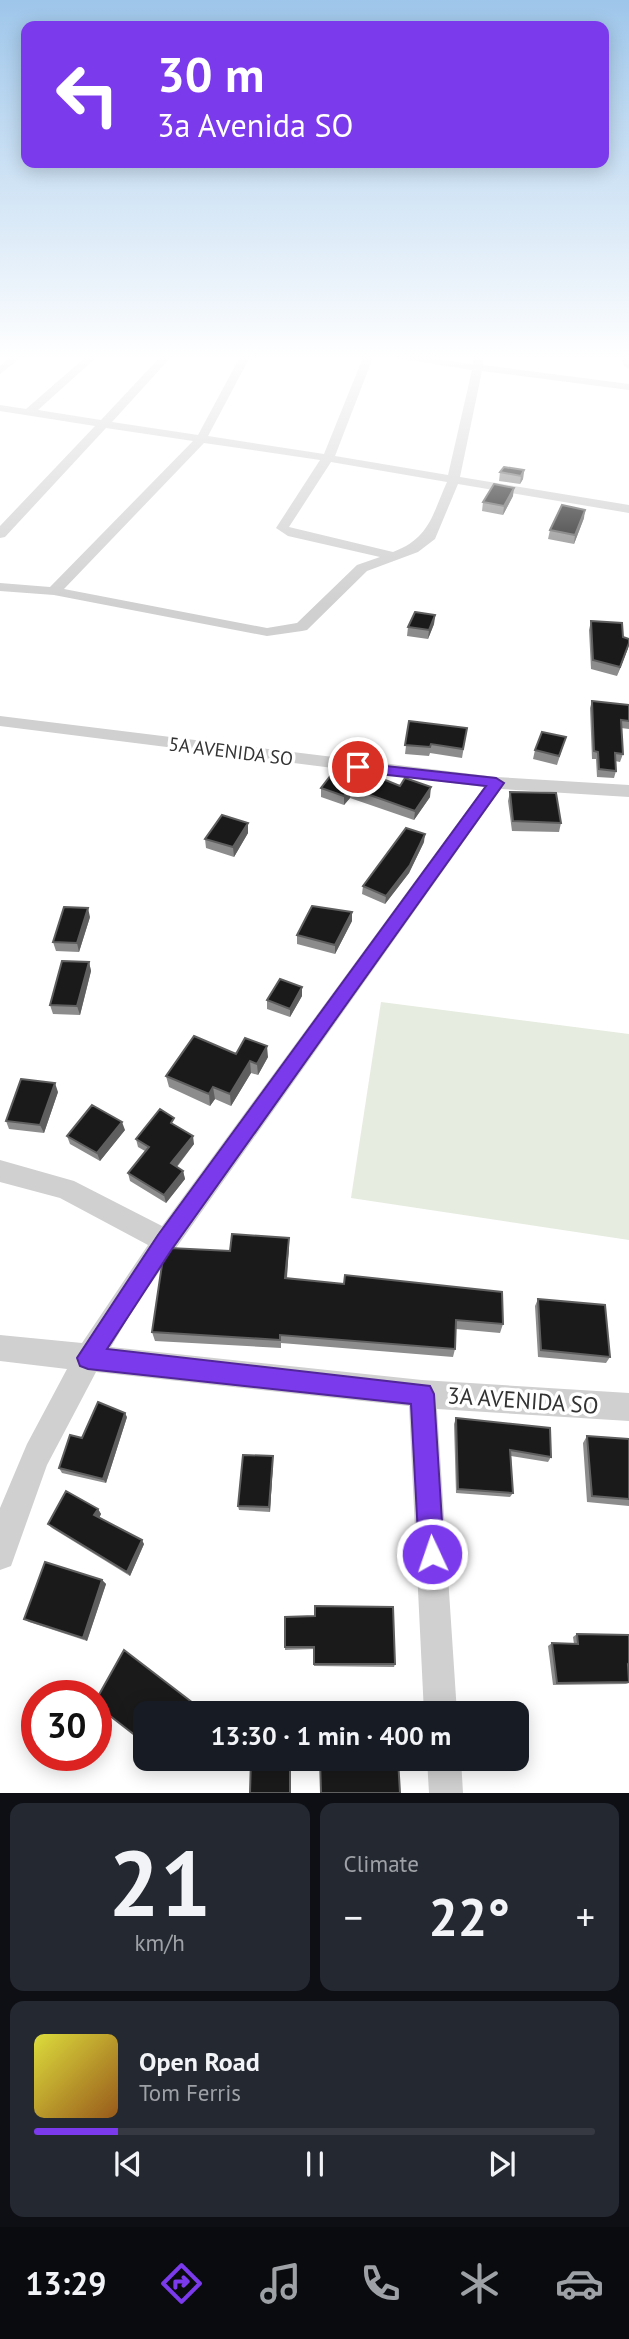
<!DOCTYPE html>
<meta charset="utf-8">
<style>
:root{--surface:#171b24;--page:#242831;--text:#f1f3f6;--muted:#9ea1a6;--line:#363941;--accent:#7c3aed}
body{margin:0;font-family:"PT Sans",sans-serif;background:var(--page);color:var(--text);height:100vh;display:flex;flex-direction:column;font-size:26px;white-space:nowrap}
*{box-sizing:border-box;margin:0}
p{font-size:23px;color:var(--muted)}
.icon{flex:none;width:38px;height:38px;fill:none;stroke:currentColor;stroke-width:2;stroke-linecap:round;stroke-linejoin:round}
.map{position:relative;height:1793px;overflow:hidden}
.side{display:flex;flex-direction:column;gap:10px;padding:10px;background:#0d0f14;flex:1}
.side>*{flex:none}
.guide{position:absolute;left:21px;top:21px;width:588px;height:147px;border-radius:14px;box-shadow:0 4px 18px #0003;background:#7c3aed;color:#fff;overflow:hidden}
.speed{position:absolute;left:21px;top:1680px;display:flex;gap:14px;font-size:35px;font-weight:700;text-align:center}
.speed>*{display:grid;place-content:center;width:91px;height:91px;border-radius:50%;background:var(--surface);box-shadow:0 4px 18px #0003;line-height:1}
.speed .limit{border:10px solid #d22;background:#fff;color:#111}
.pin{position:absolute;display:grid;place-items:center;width:60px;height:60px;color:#fff;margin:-30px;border:4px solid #fff;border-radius:50%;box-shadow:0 2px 7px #0007}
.me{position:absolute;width:77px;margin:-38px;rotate:357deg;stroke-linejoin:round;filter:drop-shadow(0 0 5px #0008)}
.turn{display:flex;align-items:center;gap:24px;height:147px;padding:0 21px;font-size:32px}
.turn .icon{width:91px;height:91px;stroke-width:2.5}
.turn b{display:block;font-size:49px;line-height:60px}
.big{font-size:52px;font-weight:700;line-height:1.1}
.side .widget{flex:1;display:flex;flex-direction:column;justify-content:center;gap:10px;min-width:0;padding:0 24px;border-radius:14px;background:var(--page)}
.side .dial{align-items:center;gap:0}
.dial b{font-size:91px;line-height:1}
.song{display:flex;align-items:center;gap:21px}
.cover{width:84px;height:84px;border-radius:10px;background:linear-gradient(135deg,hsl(60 70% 55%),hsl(30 70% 35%))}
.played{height:7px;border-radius:4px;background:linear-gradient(90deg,var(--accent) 15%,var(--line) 15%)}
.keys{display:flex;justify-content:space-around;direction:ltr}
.heat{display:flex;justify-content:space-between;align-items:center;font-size:38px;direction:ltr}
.side .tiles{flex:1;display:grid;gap:10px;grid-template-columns:1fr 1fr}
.widget:last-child{grid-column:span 2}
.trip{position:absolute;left:133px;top:1701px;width:396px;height:70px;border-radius:14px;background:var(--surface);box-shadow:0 4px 18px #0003;font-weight:700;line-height:70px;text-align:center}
.dock{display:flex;height:112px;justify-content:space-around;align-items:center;background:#090b0e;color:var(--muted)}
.dock .icon{width:49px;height:49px}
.dock .on{color:var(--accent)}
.dock b{font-size:32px;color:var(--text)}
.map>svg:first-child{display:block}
</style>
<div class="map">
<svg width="629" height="1793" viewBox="0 0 629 1793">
<rect width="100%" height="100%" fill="#fff"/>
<path fill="#e6ecdf" d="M381 1002 629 1034V1240L351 1198Z"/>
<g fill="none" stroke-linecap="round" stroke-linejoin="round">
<path fill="#d0d0d0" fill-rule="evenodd" d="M13 355H24L0 374V366Z
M88 355H99L38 410 101 420 162 355H173L112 422 198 435 241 355H251L208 436 324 454 364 355H374L335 456 448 475 472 370 376 355H405L473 364V355H483V365L629 384V390L482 371 460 477 629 505V513L458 484 435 539 418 552 367 571 307 630 302 631 267 636 54 595 0 591V583L50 587 193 441 106 428 5 537 0 538V526L95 426 0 411V405L26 409ZM204 443 320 460 276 528 288 536 380 557 357 565 297 623 267 628 64 589ZM331 462 447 482C432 515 430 538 393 552L289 527Z
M621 355H629V369L624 366Z
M0 716 496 777 629 785V797L501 789 135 1306 111 1347 422 1380 629 1393V1421L437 1409 457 1713H424L409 1406 96 1372 47 1465 11 1566 0 1570V1508L27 1444 67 1369 0 1361V1335L82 1343 148 1245 60 1198 0 1182V1160L74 1181 162 1226 484 787 0 726Z
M427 1759H461L463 1793H429Z"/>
</g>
<path fill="#8c8c8c" d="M524 470 523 479 520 484 499 481 500 472Z
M513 496 503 515 482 511 483 502Z
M584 518 574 544 548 539 550 530Z
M435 615 434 624 428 639 407 636 408 627Z
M591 621 623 637 629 639 628 648 617 676 591 669 589 630Z
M592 701 629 705V729L621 728 623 754 620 762 615 761 616 771 614 778 597 777 596 759H592L590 708Z
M409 721 467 728 462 758 430 753 429 756 405 754Z
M566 737 557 765 533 759 535 750Z
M400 786 430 797 414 820 350 798 344 805 321 797V788Z
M510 792 561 823 559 832 512 831 508 801Z
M248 823V833L234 857 206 848 205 839Z
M424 842 409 873 385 904 362 894 363 886Z
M90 917 79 952 56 951 53 942Z
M352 921 335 954 297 944V935Z
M89 962 91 971 80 1015 53 1014 50 1005Z
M302 987V996L290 1017 267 1009V1000Z
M236 1054 268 1057 258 1075 251 1073 231 1106 215 1099 210 1106 169 1087 166 1076Z
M58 1092 44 1133 9 1129 6 1121Z
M176 1126 194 1144 177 1167 183 1171 185 1179 166 1203 130 1181 128 1173 145 1151 138 1147 136 1139Z
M125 1130 100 1161 70 1144 67 1136Z
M289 1238V1247L287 1278 503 1324 500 1333 456 1329 455 1349 453 1357 281 1343V1348L155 1341 152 1332 230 1251Z
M538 1299 610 1357 606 1363 538 1357 535 1306Z
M127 1417 106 1483 62 1473 59 1468Z
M456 1418 551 1457 548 1462 511 1456 513 1493 510 1497 456 1493 454 1424Z
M587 1436 629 1439V1506L587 1502 583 1443Z
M273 1456V1462L270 1512 239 1510 238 1506Z
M98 1509 101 1514 99 1518 144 1544 130 1576 52 1528 48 1524Z
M102 1580 106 1584 87 1641 29 1622 24 1619Z
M285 1617 395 1664 394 1667 314 1666V1649L285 1650Z
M577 1634 629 1635V1683L626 1684 553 1685 548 1646 552 1643 574 1644 573 1637Z"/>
<path fill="#5f5f5f" d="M524 470 523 479 520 484 521 476Z
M514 488 513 496 503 515 504 506Z
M585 510 584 518 574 544 575 535Z
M435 615 434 624 428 639 429 630Z
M629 643 628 648 617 676 620 667Z
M431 787 430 797 414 820 415 811Z
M350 788V798L344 805V796Z
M248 823V833L234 857 233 847Z
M425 834 424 842 409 873 385 904 386 896Z
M88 908 90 917 79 952 77 943Z
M352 912V921L335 954V945Z
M89 962 91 971 80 1015 77 1006Z
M302 987V996L290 1017V1009Z
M267 1046 268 1057 258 1075 257 1064Z
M250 1061 251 1073 231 1106 230 1094Z
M55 1083 58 1092 44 1133 40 1125Z
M213 1087 215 1099 210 1106 209 1094Z
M122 1122 125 1130 100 1161 97 1153Z
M193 1136 194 1144 173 1171 171 1163Z
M183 1171 185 1179 166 1203 164 1195Z
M289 1238V1247L286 1287 285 1278Z
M125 1413 127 1417 106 1483 103 1479Z
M273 1456V1462L270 1512 269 1507Z
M98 1509 101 1514 98 1520 94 1515Z
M142 1540 144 1544 130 1576 127 1572Z
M102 1580 106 1584 87 1641 83 1638Z
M193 1703 195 1705 191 1713H188Z"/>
<path fill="#1a1a1a" stroke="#5f5f5f" stroke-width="2" d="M504 467 524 470 521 476 500 472Z
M494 484 514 488 504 506 483 502Z
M562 505 585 510 575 535 550 530Z
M415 612 435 615 429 630 408 627Z
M591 621 622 623 623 637 629 639V643L620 667 593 660Z
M592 701 629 705V721L621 720 623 754 615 753 616 771 599 769 598 752 594 751Z
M409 721 467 728 463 749 431 744 430 747 405 745Z
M542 732 566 737 559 756 535 750Z
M341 762 400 786 405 778 431 787 415 811 350 788 344 796 321 788Z
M510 792 556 793 561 823 513 821Z
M222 815 248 823 233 847 205 839Z
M406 828 425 834 410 865 386 896 363 886Z
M312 906 352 912 335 945 297 935Z
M64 907 88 908 77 943 53 942Z
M62 961 89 962 77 1006 50 1005Z
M280 979 302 987 290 1009 267 1000Z
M194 1036 236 1054 245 1038 267 1046 257 1064 250 1061 230 1094 213 1087 209 1094 166 1076Z
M21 1079 55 1083 40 1125 6 1121Z
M92 1105 122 1122 97 1153 67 1136Z
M160 1109 174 1118 171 1123 193 1136 171 1163 183 1171 164 1195 128 1173 149 1147 136 1139Z
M232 1234 289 1238 285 1278 344 1284 345 1275 502 1292 503 1324 456 1320 455 1349 280 1335V1340L152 1332 163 1258 170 1248 230 1251Z
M538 1299 605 1305 610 1357 541 1350Z
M98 1402 125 1413 103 1479 59 1468 70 1435 82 1438Z
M456 1418 550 1428 551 1457 510 1450 513 1493 458 1489Z
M587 1436 629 1439V1499L592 1496Z
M243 1455 273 1456 269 1507 238 1506Z
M66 1491 98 1509 94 1515 142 1540 127 1572 48 1524Z
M45 1562 102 1580 83 1638 24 1619Z
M315 1606 393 1607 395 1664H314V1647H285V1617L315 1616Z
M577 1634 629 1635V1666L628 1665 629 1682 557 1683 552 1643 578 1644Z
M124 1650 193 1703 188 1713H145V1743L96 1705V1700Z
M251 1759H290V1793H250Z
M320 1759H398L400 1793H321Z"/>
<linearGradient id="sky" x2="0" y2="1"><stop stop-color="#9ec6ea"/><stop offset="0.59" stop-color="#fff"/><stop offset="1" stop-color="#fff" stop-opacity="0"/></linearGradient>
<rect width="629" height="606" fill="url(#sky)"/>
<path fill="#7c3aed" stroke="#51269a" stroke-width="2" d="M358 763 496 778 504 783 172 1249 107 1349 430 1386 434 1394 444 1554 440 1563 432 1566 423 1563 419 1554 411 1404 88 1369 80 1366 77 1358 158 1235 486 786 353 771V764Z"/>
<g text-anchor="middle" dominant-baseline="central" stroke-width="7" stroke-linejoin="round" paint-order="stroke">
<g font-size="19" fill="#333" stroke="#fff">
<text transform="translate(231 751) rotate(7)">5A AVENIDA SO</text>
</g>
<g font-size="23" fill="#333" stroke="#fff">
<text transform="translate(523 1400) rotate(4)">3A AVENIDA SO</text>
</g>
</g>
</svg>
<div class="speed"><div class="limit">30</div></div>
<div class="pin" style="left:358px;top:767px;background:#d93025"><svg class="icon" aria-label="arrive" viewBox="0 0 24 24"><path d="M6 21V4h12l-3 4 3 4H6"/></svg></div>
<svg class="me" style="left:432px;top:1554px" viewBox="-20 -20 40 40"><circle r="17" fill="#7c3aed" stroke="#fff" stroke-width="3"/><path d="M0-11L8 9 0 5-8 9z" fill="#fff"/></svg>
<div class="trip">13:30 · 1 min · 400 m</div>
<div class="guide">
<div class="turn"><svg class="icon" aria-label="left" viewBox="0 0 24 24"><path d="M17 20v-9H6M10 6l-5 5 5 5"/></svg><div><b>30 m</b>3a Avenida SO</div></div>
</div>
</div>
<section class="side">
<div class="tiles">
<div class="widget dial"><b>21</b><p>km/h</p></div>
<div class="widget"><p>Climate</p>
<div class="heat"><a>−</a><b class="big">22°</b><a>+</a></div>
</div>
<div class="widget">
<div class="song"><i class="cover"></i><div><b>Open Road</b><p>Tom Ferris</p></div></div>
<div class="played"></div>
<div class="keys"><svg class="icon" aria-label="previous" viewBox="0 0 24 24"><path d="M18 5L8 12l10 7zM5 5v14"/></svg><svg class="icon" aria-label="pause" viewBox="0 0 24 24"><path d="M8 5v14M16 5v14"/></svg><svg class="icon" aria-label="next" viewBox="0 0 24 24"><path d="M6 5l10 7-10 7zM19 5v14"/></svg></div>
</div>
</div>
</section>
<nav class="dock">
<b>13:29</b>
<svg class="icon on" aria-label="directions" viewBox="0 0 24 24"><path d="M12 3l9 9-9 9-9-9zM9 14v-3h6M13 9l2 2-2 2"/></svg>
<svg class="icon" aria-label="music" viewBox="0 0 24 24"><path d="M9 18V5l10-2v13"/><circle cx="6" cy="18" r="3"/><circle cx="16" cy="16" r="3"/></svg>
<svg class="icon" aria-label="phone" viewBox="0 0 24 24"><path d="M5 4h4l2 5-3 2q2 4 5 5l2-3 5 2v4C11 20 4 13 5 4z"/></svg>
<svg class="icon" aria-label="climate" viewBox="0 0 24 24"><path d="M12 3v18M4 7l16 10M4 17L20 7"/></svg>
<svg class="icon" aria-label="car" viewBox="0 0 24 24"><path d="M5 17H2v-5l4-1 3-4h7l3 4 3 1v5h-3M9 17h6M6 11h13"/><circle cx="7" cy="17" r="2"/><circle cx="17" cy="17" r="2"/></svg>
</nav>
